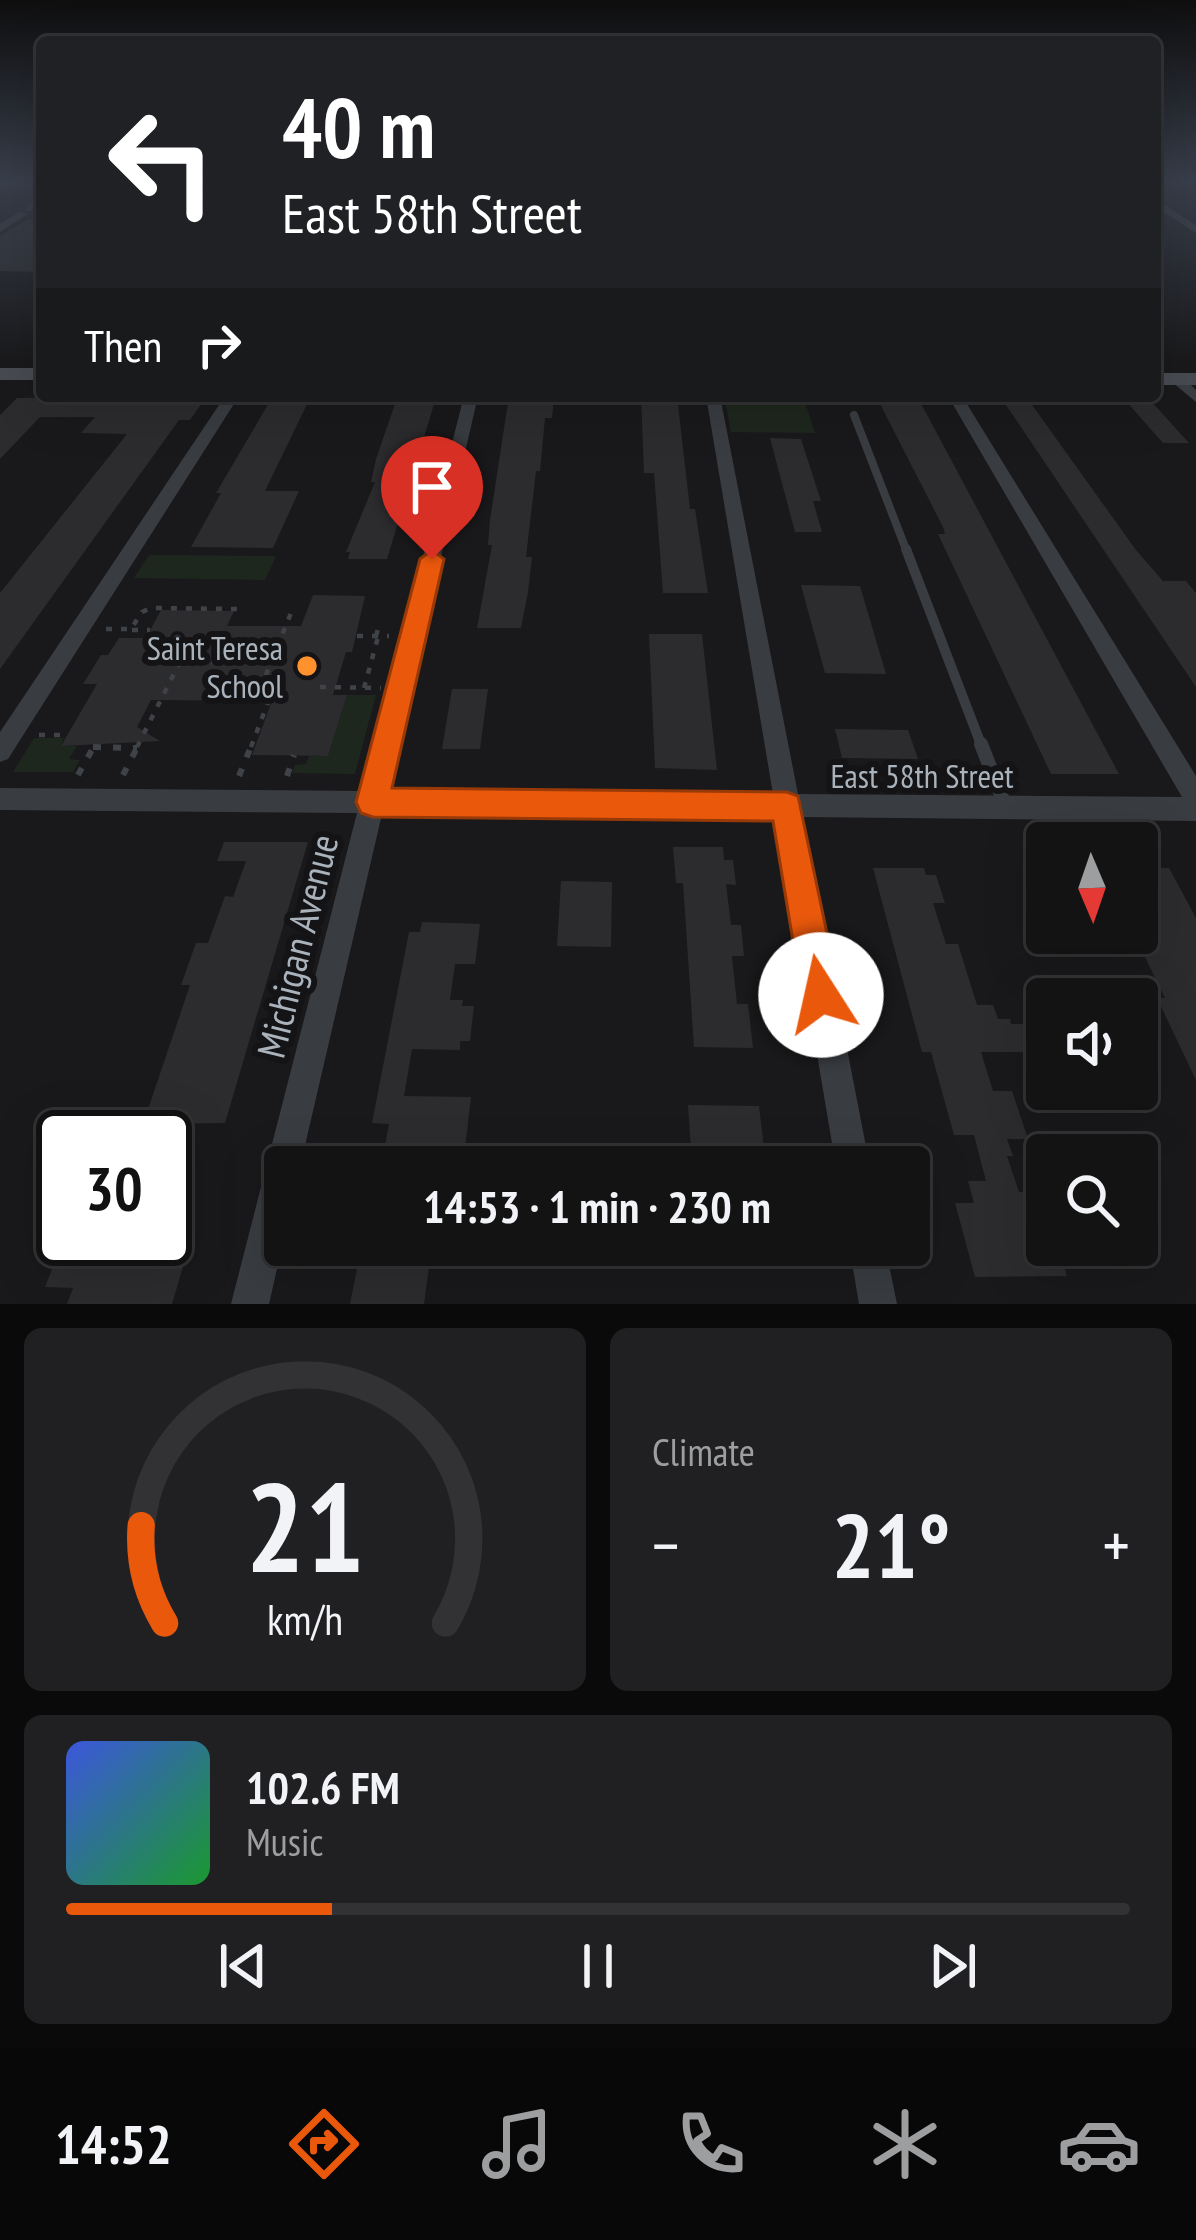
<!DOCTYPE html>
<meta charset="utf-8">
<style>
:root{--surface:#131314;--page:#202022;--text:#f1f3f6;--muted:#9d9ea0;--line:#323234;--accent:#ea580c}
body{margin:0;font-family:"PT Sans Narrow",sans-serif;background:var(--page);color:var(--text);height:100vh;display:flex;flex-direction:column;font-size:45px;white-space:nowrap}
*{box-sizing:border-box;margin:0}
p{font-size:39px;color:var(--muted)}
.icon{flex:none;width:66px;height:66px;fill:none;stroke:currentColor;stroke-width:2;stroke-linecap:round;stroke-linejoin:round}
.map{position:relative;height:1304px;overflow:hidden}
.details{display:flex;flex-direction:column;gap:24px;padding:24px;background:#0a0a0b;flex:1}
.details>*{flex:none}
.hud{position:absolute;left:36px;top:36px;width:1125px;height:366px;border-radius:12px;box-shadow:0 12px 48px #0002,0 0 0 3px var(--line);background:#202124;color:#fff;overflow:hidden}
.needle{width:78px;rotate:178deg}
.tools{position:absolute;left:1026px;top:822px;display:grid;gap:24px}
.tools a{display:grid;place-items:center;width:132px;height:132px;border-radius:12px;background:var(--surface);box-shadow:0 12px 48px #0002,0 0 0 3px var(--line);font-size:60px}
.speed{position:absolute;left:36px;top:1110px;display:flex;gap:24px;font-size:60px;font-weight:700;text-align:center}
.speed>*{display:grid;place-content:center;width:156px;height:156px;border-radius:50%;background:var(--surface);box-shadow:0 12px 48px #0002,0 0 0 3px var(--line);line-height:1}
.speed .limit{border:6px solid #111;border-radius:18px;background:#fff;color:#111}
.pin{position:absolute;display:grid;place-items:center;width:102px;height:102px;color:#fff;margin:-123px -51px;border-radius:50% 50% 50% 0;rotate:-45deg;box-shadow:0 0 12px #0007}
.pin .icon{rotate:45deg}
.me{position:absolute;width:132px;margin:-66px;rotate:350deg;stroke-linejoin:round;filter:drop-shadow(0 0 9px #0008)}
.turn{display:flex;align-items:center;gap:42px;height:252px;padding:0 48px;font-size:54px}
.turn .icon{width:156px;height:156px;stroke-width:2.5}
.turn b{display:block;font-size:84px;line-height:102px}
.then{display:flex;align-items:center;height:114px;padding:0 48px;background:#0003;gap:24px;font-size:45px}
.big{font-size:90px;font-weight:700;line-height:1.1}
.details .widget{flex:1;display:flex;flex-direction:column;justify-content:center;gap:18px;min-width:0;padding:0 42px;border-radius:18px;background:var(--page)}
.details .dial{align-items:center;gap:0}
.dial svg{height:312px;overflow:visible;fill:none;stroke:var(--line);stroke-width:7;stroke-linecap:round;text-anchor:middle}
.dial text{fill:var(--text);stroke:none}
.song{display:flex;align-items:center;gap:36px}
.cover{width:144px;height:144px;border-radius:18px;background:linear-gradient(135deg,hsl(230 70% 55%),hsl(130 70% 35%))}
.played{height:12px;border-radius:6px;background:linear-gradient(90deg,var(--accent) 25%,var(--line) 25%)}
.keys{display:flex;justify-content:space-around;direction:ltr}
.heat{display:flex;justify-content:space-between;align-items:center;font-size:66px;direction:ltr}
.details .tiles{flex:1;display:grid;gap:24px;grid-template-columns:1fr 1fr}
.widget:last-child{grid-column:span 2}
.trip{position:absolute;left:264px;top:1146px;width:666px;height:120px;border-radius:12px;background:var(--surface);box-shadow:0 12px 48px #0002,0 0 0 3px var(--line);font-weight:700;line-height:120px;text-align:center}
.menu{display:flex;height:192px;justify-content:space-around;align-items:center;background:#080808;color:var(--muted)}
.menu .icon{width:84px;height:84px}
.menu .selected{color:var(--accent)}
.menu b{font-size:54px;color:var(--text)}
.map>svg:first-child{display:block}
</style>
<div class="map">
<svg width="1196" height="1304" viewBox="0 0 1196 1304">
<rect width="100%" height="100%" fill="#19191b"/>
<path fill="#1e271e" d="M724 396H803L815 433 731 432Z
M149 555 276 556 265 580 134 578Z
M347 695H376L355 774 292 773 295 765 306 764 309 756H328Z
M34 738H64L61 745 77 746 69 759 80 760 73 772H13Z"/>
<path fill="#2c2c2f" d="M27 220H42V272L0 271V236Z
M144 396 205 399 190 420H179L0 669V593L127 434 81 433 95 417H40L0 459V415L17 398Z
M273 396H311L265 491H299L273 548 191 547 221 493H216Z
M509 396H554L552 418H545L540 471H536L526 557H532L528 592 521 628H477L492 545H488L490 520Z
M641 396H677L690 509H695L708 593H663L654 473H644Z
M876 396H917L1119 774H1051L938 534H945L943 527Z
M1125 400H1150L1189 443H1163Z
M396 401H435L387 559H348L350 552H346L375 482H371L376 459Z
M1004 402H1030L1136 550 1163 581H1186L1196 593V687Z
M770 438 801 439 821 501H813L822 532H795Z
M801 585 860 586 886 674 825 673Z
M313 595 365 596 352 652H346L333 695H347L328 756 252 755 272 701 151 700 137 727 160 741 61 746 97 684H83L101 655H108L119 638H146L161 610 234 611 227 626H301Z
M649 634H702L717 770 655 768Z
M452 689H488L480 749H442Z
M835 729 908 730 918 759 842 758Z
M224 842H308L225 1123 143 1124 190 985H181L196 943H208L225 896 233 897 246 861H217Z
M673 847H723L724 860H733L736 885 726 884 731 925H741L744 956H732L733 967 737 1004H748L753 1048 694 1047 683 883H676Z
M873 868H924L926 875H936L945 903H933L946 944H958L977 1005H993L998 1019H1010L1011 1024H1047V1052H981L993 1091H1012L1028 1139H1007L1013 1156H1007L1019 1192 1047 1191V1245H1058L1067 1276 975 1277 955 1203H974L968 1181H986L974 1135H954L931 1052H922Z
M1137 868H1169L1196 918V1080L1157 998H1165L1137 941Z
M561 881 612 882 611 947 557 946Z
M422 922 480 924 475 964H455L450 1000H463L462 1006H474L470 1041H460V1050L412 1049 404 1096 471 1097 465 1148 385 1146 389 1124 372 1123 409 932H420Z
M688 1105 759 1106 764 1148H751L753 1167 692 1166Z
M483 1144H521L520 1167H481Z
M64 1239H162L191 1240 172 1304H67L73 1288 45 1287Z
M370 1245H432L424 1304H350L357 1269H365Z"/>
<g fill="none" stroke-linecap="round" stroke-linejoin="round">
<path stroke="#3f4348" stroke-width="4.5" stroke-dasharray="6 9" stroke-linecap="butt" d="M106 629H131L142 612 151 608 239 609
M132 630H150
M357 636H389
M376 636 380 622
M181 662H229
M320 687 381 688
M364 688 378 637
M39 735H67
M137 747 188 646
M251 747 270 697H257L293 608"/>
<path stroke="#3f4348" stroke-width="6" stroke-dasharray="8 12" stroke-linecap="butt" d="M93 747 137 748
M78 775 93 748
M123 775 139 744
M239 776 252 744
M287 776 294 755"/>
<path stroke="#393c41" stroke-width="8" d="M854 415 907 552"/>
<path stroke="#393c41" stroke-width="10" d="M906 549 982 747"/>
<path stroke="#393c41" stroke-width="14" d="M981 744 1005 805"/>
<path fill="#393c41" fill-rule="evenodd" d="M42 189V198L31 211H25Z
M1155 199 1196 225V233L1155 206Z
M19 212 28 214 0 232V224Z
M1172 376H1182L1196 390V402L1172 382Z
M225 396H239L8 759 0 762V732Z
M464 396H478L387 791 773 794 706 396H720L798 794 1182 797 948 396H962L1196 776V821L802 817 870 1167H836L777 817 382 814 300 1167H285V1234L269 1304H231L357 813 0 810V788L363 791Z
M849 1245H885L897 1304H859Z"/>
<path fill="#474b51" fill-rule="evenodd" d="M0 368H42V380H0Z
M1155 373H1196V385H1155Z"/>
</g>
<linearGradient id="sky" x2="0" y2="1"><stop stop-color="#0e0e0f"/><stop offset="0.5" stop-color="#383e4a"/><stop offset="1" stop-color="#383e4a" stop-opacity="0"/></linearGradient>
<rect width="1196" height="363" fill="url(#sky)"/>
<path fill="#ea580c" stroke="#983908" stroke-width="3" d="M432 550 444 559 392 788 787 792 798 796 840 995 835 1009 821 1014 807 1009 802 995 773 821 373 817 361 813 356 802 420 559Z"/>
<circle fill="#ff922d" stroke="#141416" stroke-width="4.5" cx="307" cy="666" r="12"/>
<g text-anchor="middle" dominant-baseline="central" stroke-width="12" stroke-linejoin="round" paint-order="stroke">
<g font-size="33" fill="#aab3bc" stroke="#141416" text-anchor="end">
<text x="283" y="647">Saint Teresa<tspan x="283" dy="38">School</tspan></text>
</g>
<g font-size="33" fill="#aab3bc" stroke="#141416">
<text x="922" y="775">East 58th Street</text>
</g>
<g font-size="39" fill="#aab3bc" stroke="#141416">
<text transform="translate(297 946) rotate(-76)">Michigan Avenue</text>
</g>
</g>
</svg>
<div class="tools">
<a><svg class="needle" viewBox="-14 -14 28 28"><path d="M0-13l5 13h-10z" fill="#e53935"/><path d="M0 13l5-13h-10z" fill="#9d9ea0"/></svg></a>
<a><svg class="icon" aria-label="sound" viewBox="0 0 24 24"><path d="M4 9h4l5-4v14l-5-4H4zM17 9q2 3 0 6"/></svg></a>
<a><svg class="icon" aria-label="search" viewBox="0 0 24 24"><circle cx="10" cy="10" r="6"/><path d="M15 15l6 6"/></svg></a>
</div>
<div class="speed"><div class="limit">30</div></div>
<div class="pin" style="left:432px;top:559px;background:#d93025"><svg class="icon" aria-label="arrive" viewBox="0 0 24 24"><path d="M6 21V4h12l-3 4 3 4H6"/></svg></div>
<svg class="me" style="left:821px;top:995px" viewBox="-20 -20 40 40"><circle r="19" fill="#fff"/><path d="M0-13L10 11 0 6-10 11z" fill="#ea580c"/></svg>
<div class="trip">14:53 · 1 min · 230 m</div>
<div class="hud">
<div class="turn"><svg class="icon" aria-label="left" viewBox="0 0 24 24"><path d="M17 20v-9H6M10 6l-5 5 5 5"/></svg><div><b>40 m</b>East 58th Street</div></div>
<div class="then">Then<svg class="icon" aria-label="right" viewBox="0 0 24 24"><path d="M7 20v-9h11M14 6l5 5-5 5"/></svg></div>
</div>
</div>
<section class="details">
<div class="tiles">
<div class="widget dial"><svg viewBox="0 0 100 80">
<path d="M14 69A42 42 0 1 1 86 69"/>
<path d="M14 69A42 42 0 0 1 8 44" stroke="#ea580c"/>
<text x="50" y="56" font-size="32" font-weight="700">21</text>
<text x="50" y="72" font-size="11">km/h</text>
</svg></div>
<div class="widget"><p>Climate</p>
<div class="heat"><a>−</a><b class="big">21°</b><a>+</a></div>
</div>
<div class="widget">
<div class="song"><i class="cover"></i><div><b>102.6 FM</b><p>Music</p></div></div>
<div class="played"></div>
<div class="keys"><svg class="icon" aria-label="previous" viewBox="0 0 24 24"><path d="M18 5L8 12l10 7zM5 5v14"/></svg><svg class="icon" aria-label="pause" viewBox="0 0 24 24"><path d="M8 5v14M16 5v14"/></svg><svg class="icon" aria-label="next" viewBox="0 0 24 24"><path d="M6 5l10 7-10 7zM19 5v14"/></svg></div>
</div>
</div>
</section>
<nav class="menu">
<b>14:52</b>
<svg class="icon selected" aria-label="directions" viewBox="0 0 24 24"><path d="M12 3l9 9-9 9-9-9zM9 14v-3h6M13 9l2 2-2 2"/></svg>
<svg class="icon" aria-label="music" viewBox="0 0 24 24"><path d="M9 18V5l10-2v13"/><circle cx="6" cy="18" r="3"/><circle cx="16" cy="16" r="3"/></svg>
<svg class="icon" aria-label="phone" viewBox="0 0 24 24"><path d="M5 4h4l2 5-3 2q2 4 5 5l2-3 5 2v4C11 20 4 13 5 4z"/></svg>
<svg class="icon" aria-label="climate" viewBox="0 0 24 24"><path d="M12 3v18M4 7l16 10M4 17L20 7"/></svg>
<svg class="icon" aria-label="car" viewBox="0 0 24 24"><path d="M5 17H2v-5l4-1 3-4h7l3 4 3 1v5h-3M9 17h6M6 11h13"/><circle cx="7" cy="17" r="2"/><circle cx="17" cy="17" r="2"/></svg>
</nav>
